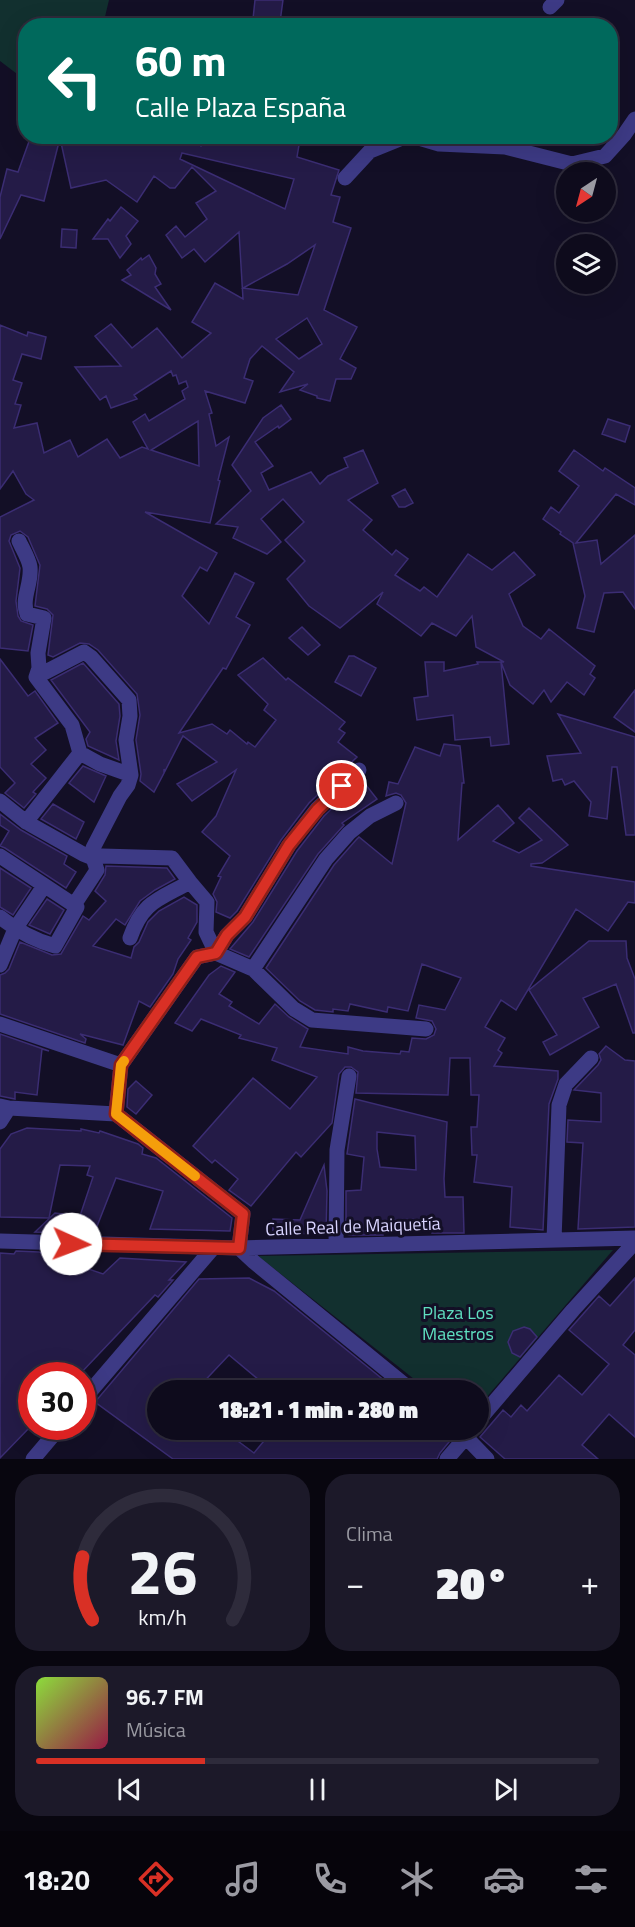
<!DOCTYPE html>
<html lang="es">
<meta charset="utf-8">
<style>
:root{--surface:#0e0b1c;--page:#1c1929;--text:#f1f3f6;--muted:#9b9ba3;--line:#2e2b3b;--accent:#d93025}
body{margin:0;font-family:"Titillium Web",sans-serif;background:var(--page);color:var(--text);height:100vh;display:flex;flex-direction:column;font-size:22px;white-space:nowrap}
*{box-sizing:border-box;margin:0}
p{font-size:20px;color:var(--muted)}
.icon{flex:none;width:33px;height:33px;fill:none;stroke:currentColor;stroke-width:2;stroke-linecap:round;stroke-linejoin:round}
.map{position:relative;height:1459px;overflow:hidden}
.details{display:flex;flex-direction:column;gap:15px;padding:15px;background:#08060f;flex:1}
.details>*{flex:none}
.top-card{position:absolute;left:18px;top:18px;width:600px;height:126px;border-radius:24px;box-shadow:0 6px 24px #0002,0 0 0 2px var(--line);background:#00695c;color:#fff;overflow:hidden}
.needle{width:39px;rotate:216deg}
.fabs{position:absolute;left:556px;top:162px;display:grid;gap:12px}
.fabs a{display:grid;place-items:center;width:60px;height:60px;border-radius:50%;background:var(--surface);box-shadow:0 6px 24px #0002,0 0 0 2px var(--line);font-size:30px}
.speed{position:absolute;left:18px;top:1362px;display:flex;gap:12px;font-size:30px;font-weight:700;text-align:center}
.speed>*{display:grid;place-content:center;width:78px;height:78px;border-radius:50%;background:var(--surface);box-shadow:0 6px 24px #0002,0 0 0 2px var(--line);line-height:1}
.speed .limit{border:9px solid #d22;background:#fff;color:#111}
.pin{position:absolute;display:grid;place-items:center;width:51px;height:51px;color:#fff;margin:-26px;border:3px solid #fff;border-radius:50%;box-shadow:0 2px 6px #0007}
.me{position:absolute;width:66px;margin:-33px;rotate:92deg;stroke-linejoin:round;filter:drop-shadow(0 0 4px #0008)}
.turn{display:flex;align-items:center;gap:21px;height:126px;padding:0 18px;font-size:27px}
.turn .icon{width:78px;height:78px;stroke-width:2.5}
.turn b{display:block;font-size:42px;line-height:51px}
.big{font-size:45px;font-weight:800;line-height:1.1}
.details .tile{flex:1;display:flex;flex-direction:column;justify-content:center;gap:9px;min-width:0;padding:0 21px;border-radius:24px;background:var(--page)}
.details .dial{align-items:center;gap:0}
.dial svg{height:156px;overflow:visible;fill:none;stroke:var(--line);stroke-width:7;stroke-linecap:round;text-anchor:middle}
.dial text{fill:var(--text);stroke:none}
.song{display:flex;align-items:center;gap:18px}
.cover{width:72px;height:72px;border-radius:9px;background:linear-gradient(135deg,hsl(90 70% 55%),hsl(340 70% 35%))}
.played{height:6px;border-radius:3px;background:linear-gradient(90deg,var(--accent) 30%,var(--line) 30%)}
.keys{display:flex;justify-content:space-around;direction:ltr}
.heat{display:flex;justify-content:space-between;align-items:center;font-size:33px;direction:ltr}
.details .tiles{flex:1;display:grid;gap:15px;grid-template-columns:1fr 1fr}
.tile:last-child{grid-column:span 2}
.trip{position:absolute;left:147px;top:1380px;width:342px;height:60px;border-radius:30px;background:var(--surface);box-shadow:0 6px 24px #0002,0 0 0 2px var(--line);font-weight:800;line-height:60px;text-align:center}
.menu{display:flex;height:96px;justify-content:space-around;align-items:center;background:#06040b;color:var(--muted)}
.menu .icon{width:42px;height:42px}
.menu .selected{color:var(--accent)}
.menu b{font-size:27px;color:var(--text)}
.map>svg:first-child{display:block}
</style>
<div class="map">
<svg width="635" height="1459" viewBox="0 0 635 1459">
<rect width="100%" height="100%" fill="#130f26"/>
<path fill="#12302f" d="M0 0H109L103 25 26 26 25 80 0 61Z
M613 1250 479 1406 478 1390H428L258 1256Z"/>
<path fill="#241b47" stroke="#3b2d73" stroke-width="1.5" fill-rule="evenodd" d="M255 0H283L280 22 253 19Z
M31 136H98L110 143 113 136H188L201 146 210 136 242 143 244 136H285L300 139 297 157 339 170 331 195 340 197 333 222 351 228 324 310 357 327 340 359 356 368 351 379H336L330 401 317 398V396L300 390 308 384 280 392 294 372 262 346 250 359 244 378 253 381 245 403 205 391 212 413 209 414 216 446 229 437 218 480 220 481 210 523 145 512 217 553 207 571 200 567 182 596 209 624 235 573 254 583 236 617 250 625 226 669 223 668 179 733 212 724 227 734 230 730 247 744 248 742 255 747 276 720 264 710 268 704 238 675 263 658 286 680 288 678 345 722 339 729 345 733 338 742 357 757 309 803 281 840 237 911 230 918 216 912 217 902 213 894 221 877 218 876 230 856 202 832 216 816 236 770 192 801 177 784 217 762 183 736 165 771 164 769V773L154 792 140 781 141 774 136 740 140 715 137 694 98 650 89 644 80 643 53 657 48 655 53 615 47 609 35 606 40 565 28 537 20 531 11 535 9 541 20 568 16 601 18 616 21 621 33 625 28 651 0 648V517L34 500 26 494 13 471 0 489V325L27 336 28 332 46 337 41 359 22 354 13 380 22 383 15 404 21 405 14 428 37 423 44 453 70 440 78 457 107 439 120 458 142 447 148 449 133 422 145 414 149 421 185 399 182 391 188 387 186 381 179 384 176 375 173 376 171 371 134 395 137 399 111 408 106 396 100 400 75 367 121 366 95 336 111 324 132 348 157 328 182 358 211 333 192 322 215 283 243 299 239 232 205 262 194 249 182 258 166 235 176 226 185 237 207 219 196 203 216 191 192 167 175 188H170L154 176 137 202 106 180 71 188 60 138 44 201 21 195 0 239V197L7 169 18 172ZM182 153 294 179 285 209 180 159ZM315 245 298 295 243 288 287 264ZM307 318 322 344 299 359 276 339ZM198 421 199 466 151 450Z
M121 207 138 221 126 236 131 244 120 258 108 239H93L108 219 110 221Z
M62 229 77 230 76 248 61 247Z
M149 255 156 268 155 274 161 284 155 287 171 310 122 280 131 275 127 270 141 258 142 260Z
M281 405 291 419 279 428 278 426 255 442 273 466 261 473 269 490 311 472 320 484 328 476 348 467 344 458 363 450 378 483 348 500 372 520 363 530 392 555 396 550 408 559 395 575 420 591 424 587 437 597 468 554 492 570 514 552 535 575 509 594 523 626 541 639 549 629 595 666 590 674 595 678 584 695 567 682 551 702 544 690 533 704 510 685 501 662H504L476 647 472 616 456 636 432 623 421 636 377 604 383 592 340 628 309 606 287 579 305 561 285 540 304 522 283 499 261 519 281 542 267 554 233 538 238 527 216 524 251 491 232 465 263 418Z
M608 419 630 426 625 442 602 434Z
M574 450 603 471 605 468 635 488V505L616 494 576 543 597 540 601 564 635 535V609L623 592 604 593 594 632 577 628 585 596 573 543 560 534 561 532 543 519 551 507 559 513 579 486 559 471Z
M405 489 413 503 405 507H399L392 496Z
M302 627 320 645 308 655 289 638Z
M349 656H354L376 668 361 696 335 682Z
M0 659 28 696 35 691 58 723 35 738 46 750 31 764 46 778 33 792 36 794 24 808 5 793 15 783 0 767Z
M425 662H444V671L478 664 477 662H501L509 744 491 746 490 737 455 740 453 715 417 720 414 698 428 696Z
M83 663 119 704 120 716 116 741 119 760 88 746 86 739 90 732 51 680Z
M635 690V732L614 717Z
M558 714 635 737V835H626L617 767H612L607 819 589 816 591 802 574 781 565 785 562 779 553 781 547 756 581 753Z
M444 744 460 746 464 783H462L458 840 498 805 514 823 493 841 519 853 542 840 519 818 529 808 568 845 542 863 531 864V866L635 882V903L628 902 608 931 576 909 516 1010 501 1000 485 1027 505 1038 498 1050 502 1053 494 1066 558 1071V1079L549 1104 543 1230 510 1227 512 1187 474 1182 477 1155H472L471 1127H477L479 1095H471L470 1058H450L448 1095 356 1093 358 1072 351 1067H345L339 1074 332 1123 301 1157 296 1152 251 1206 229 1190 238 1179 215 1160 212 1163 193 1146 253 1078 290 1109 317 1077 272 1060 277 1048 239 1038 241 1035 201 1019 192 1031 175 1023 209 975 221 966 235 972 219 994 232 1002 229 1006 259 1024 275 1004 289 1017 308 1029 300 1047 348 1054V1047L363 1051 400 1054 401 1051 409 1052 412 1038 426 1039 434 1035 436 1029 432 1021 416 1018 419 1005 445 1010 461 978 422 964 408 1011 388 1007 387 1012 350 1004 348 1011 333 1009V1012L315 1010 300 1001 266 968 334 865 356 840 359 837 392 864 406 803 401 795 396 793 386 796 389 782 398 784 415 747 440 756Z
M83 766 106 776 94 802 69 783Z
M362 780 377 799 342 823 344 825 318 854 249 957 230 949 253 922 297 851 324 816Z
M53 804 84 822 76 839 41 819Z
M0 814 21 830 67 856 64 864 76 872 66 888 5 848 0 846 9 831 0 825Z
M106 866 167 868 175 879 155 890 140 901 125 925 116 919 93 946 131 958 134 947 139 942 148 922 159 911 184 897 197 905V922L188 938 191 940 178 959 173 974 150 1007 139 1001 123 1045 80 1034 86 1039 85 1043 0 1014V975L5 973 9 969 20 942 52 955 61 954 83 916 89 920 106 901 95 891 105 875Z
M0 868 31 888 13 915 0 907Z
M47 899 64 910 50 934 29 925Z
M589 941H626L627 958 635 979V1033H633L616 984 583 998 599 1027 550 1055 543 1042 557 1035 529 990Z
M0 1034 49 1051 42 1049 37 1095 15 1092V1099L0 1096Z
M606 1046 625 1060 635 1061V1227L578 1229 583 1143 567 1142 568 1120 601 1122V1093L574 1090 598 1065 601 1060 599 1054Z
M136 1081 152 1095 136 1114 127 1107 128 1089Z
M355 1099 447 1122 444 1179 445 1197H463L464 1233H432V1219L383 1220V1235H349L346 1234V1191L361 1190 364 1157 347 1154ZM377 1132 415 1136 416 1170 380 1167 377 1149Z
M27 1128 81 1131V1129L99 1133 100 1131 138 1144 143 1148 142 1154 156 1158 232 1218 230 1231 150 1229 163 1191 116 1178 94 1234 35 1232 55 1213 80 1216 93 1177 87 1175 90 1166 60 1165 49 1218 0 1217V1149L11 1134Z
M324 1165 327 1191 326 1234 273 1233V1219L300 1220Z
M16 1251 39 1252 103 1274 120 1258 186 1262 169 1280H173L158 1297 155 1295 78 1376H32V1425L0 1458V1253L14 1254Z
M249 1278 274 1291 396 1390H271L229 1355 196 1390H158V1430H223L254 1453 273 1430H438L449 1442 440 1453 437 1459H173L95 1402 199 1279Z
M635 1278V1330L623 1345 635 1355V1437L609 1414 582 1445 598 1459H505L480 1437 503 1410 511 1417 521 1405 527 1411 559 1375 582 1395 609 1364 569 1330 599 1296 610 1306Z
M524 1327 530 1329 537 1337 520 1357 512 1353 508 1342 513 1331Z"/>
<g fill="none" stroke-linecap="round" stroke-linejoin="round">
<path stroke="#3d3a85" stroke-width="15" d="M550 7 557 0
M412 136 439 144 505 147 572 164 605 156 624 135 635 119
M345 178 370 151 407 136
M19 541C22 548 29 559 30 567 32 584 21 598 27 614L44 618 38 653 39 668 36 677 72 725 80 753 100 764 131 775
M36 677 84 652 91 657 129 700 130 716 126 740 131 775 128 785 120 796 93 848V858L97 870 74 905
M0 801 26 822 83 854 93 858 102 856 172 858 190 882 207 902 206 932 216 953 253 969 294 1009 312 1020 426 1029
M26 822 80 753
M0 856 77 907 55 946C33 940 17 931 0 917
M130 938C143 901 158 900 190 882
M0 965 15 929 44 886
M253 969 326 859 349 833 370 816 396 803
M0 1024 121 1065
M0 1106 9 1108 116 1114 243 1214 239 1248 254 1262 411 1390
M116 1114 121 1065 197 957 216 953 227 935 245 917 289 845 317 809 359 770
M0 1122 9 1108
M554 1240 559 1105 566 1084 591 1058
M0 1241 239 1248 635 1238
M336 1245 337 1150 349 1076
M82 1401 213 1248
M478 1421 573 1310 635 1242
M459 1430 487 1459
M33 1459 61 1426
M447 1459 472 1430"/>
</g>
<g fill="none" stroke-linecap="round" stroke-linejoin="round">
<g stroke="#8d1f18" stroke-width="15">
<path id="route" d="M71 1244 239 1248 243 1214 116 1114 121 1065 197 957 216 953 227 935 245 917 289 845 318 809 342 786"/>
</g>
<use href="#route" stroke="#d93025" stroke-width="10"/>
<path stroke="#f59e0b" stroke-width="10" d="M124 1061 121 1065 116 1114 195 1176"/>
</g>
<g text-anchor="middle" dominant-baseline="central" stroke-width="6" stroke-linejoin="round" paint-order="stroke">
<g font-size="18" fill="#d9d4ff" stroke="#130f26">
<text transform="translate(353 1226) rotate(-2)">Calle Real de Maiquetía</text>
</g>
<g font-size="18" fill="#5fe0c0" stroke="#130f26">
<text x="458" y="1312">Plaza Los<tspan x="458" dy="21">Maestros</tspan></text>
</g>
</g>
</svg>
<div class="fabs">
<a><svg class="needle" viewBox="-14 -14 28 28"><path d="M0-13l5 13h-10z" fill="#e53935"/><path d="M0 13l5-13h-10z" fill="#9b9ba3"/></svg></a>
<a><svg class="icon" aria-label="layers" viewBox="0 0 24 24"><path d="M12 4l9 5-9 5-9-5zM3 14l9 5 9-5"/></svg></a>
</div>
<div class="speed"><div class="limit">30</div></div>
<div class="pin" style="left:342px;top:786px;background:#d93025"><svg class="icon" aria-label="arrive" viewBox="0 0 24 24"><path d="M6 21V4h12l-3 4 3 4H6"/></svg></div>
<svg class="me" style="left:71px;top:1244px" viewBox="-20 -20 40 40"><circle r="19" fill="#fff"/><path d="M0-13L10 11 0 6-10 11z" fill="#d93025"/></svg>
<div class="trip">18:21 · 1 min · 280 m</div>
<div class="top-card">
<div class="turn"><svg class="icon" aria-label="left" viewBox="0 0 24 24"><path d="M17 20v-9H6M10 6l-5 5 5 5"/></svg><div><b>60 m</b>Calle Plaza España</div></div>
</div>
</div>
<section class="details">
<div class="tiles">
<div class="tile dial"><svg viewBox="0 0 100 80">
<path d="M14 69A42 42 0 1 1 86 69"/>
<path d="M14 69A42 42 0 0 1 9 37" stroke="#d93025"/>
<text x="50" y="56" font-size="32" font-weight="700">26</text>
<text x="50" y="72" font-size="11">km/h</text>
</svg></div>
<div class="tile"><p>Clima</p>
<div class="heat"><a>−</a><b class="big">20°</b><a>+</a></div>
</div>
<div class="tile">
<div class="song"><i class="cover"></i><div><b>96.7 FM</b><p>Música</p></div></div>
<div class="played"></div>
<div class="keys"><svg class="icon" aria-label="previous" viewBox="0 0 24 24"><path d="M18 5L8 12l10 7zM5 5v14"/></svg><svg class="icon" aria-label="pause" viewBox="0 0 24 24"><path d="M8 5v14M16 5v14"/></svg><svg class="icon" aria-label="next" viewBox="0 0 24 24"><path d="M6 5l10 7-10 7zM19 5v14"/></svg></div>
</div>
</div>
</section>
<nav class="menu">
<b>18:20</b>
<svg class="icon selected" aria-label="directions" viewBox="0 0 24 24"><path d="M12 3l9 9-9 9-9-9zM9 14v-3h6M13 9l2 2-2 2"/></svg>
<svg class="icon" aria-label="music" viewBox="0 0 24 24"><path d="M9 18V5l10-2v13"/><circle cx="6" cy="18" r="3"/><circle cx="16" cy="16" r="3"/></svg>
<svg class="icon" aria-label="phone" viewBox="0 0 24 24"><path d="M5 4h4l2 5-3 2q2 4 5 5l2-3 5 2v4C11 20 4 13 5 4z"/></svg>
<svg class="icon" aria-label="climate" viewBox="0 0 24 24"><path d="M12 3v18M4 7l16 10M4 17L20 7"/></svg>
<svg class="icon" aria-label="car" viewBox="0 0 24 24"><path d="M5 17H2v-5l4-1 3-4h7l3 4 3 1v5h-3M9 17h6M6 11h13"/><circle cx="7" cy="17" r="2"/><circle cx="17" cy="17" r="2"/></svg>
<svg class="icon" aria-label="filters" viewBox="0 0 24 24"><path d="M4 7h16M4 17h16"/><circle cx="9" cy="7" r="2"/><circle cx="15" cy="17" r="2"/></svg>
</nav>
